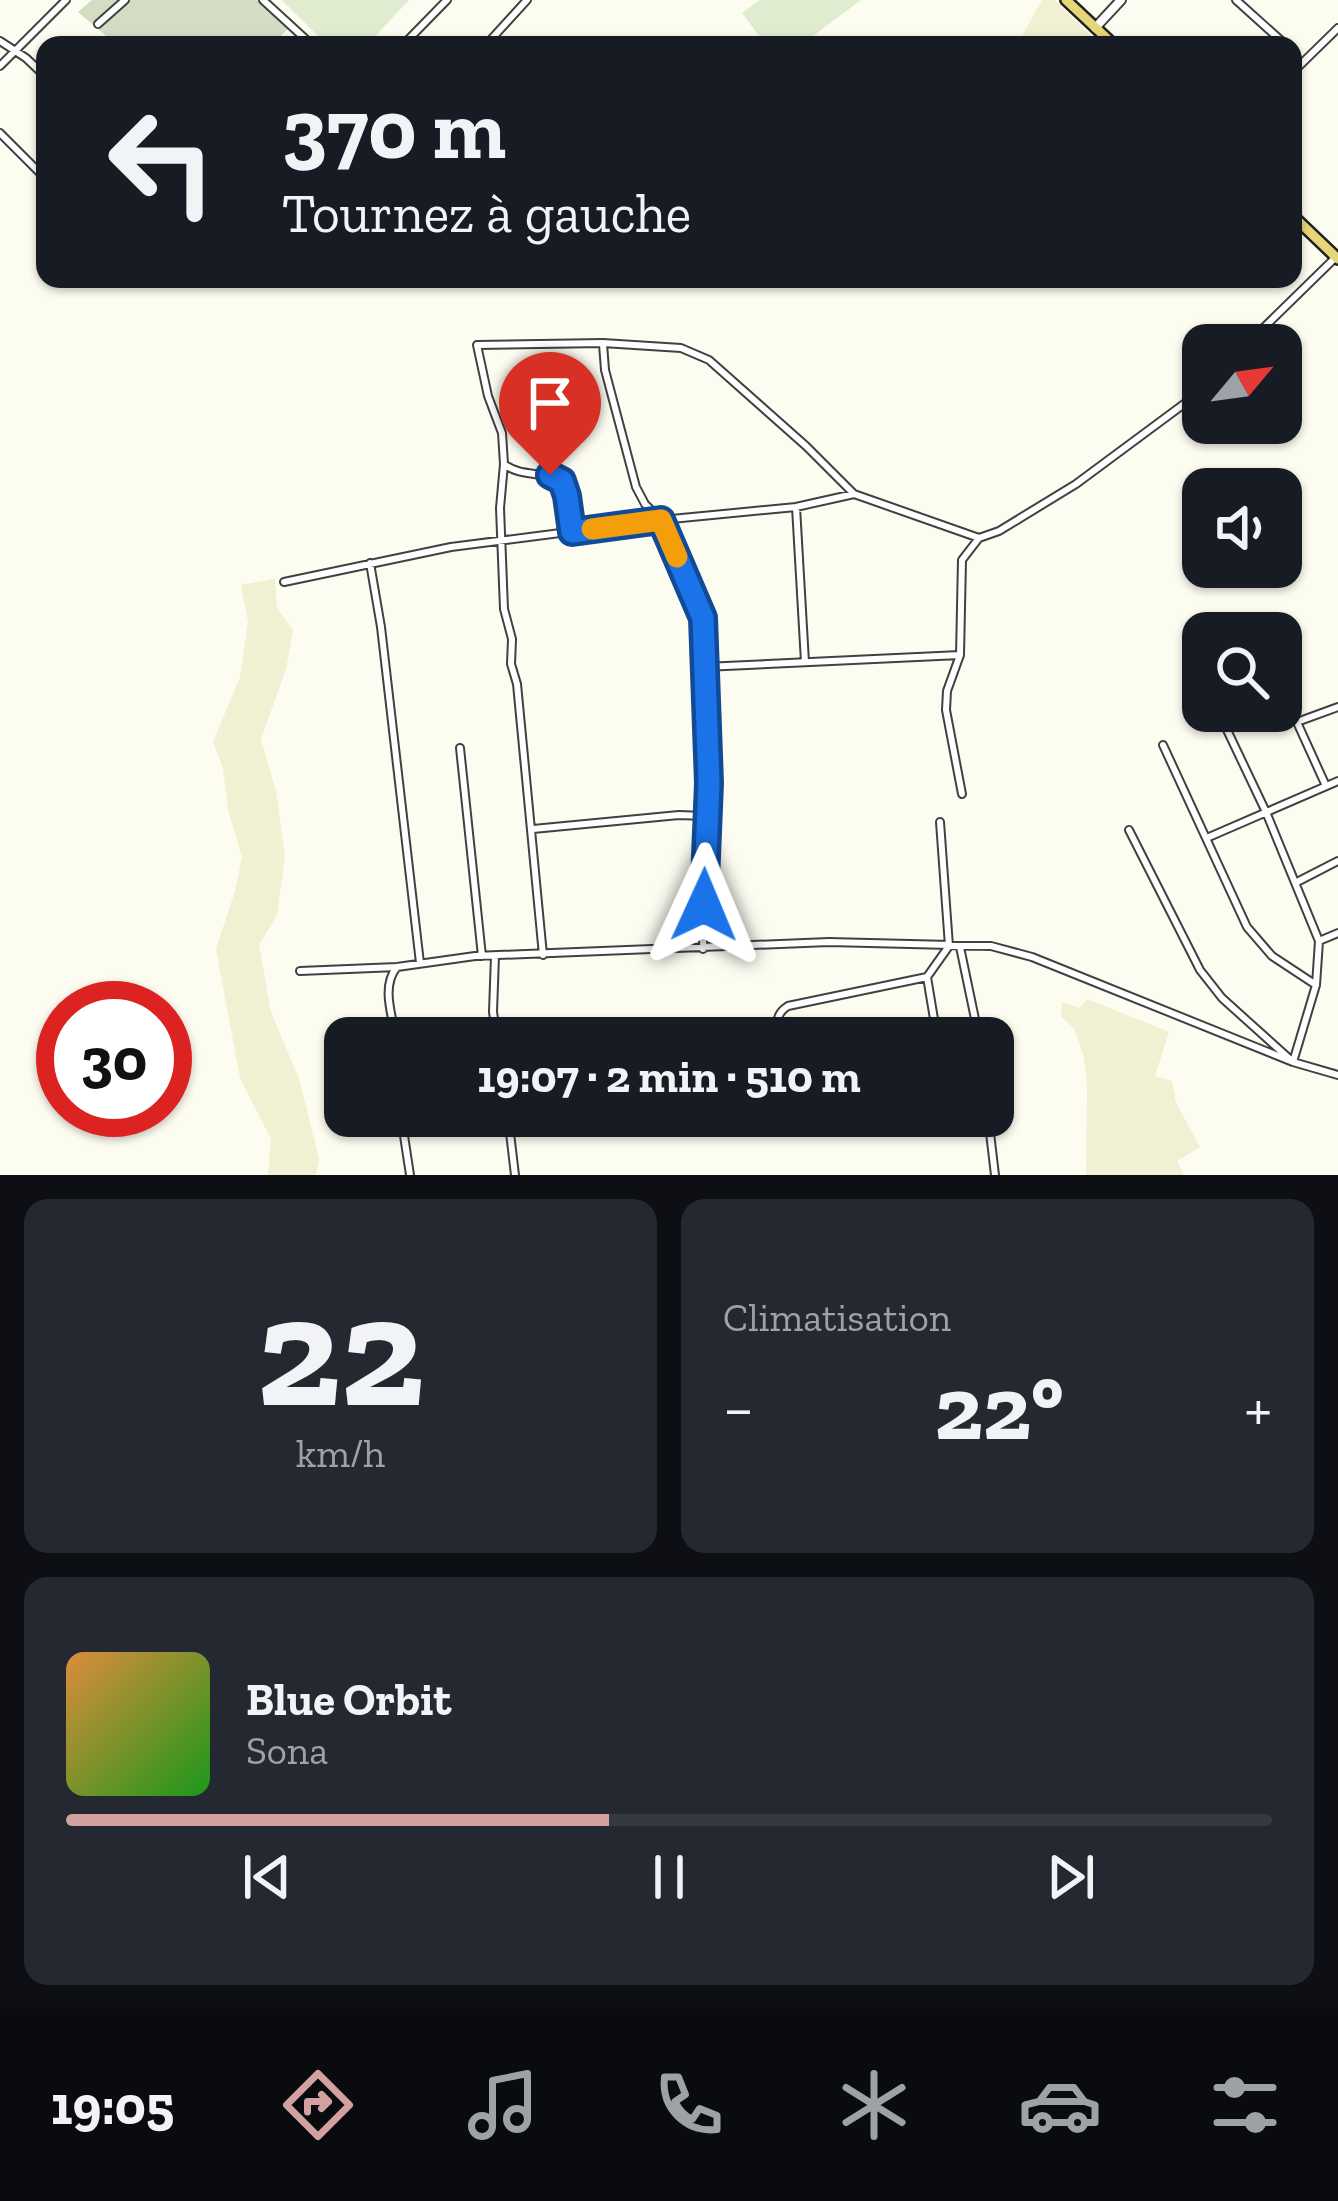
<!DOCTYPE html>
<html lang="fr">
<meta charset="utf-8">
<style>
:root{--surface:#171b24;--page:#242831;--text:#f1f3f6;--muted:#9ea1a6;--line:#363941;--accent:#d2a1a0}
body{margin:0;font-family:"Zilla Slab",serif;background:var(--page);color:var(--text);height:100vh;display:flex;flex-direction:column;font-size:45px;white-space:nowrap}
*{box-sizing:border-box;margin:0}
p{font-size:39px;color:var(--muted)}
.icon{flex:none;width:66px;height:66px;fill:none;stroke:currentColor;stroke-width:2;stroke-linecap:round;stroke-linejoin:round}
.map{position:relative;height:1175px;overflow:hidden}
.details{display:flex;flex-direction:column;gap:24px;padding:24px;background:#0d0f14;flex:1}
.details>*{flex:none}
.top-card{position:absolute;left:36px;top:36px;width:1266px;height:252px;border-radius:24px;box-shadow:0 3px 9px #0004;background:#171b24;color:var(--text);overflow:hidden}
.needle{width:78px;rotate:61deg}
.controls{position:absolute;left:1182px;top:324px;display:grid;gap:24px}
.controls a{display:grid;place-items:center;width:120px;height:120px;border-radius:24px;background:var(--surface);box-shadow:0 3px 9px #0004;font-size:60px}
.speed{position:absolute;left:36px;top:981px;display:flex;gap:24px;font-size:60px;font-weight:700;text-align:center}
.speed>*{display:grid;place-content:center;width:156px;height:156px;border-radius:50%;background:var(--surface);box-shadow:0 3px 9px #0004;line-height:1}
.speed .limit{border:18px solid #d22;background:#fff;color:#111}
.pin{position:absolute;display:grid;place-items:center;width:102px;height:102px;color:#fff;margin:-123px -51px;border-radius:50% 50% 50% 0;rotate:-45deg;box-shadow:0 0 12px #0007}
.pin .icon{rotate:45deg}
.me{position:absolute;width:132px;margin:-66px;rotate:1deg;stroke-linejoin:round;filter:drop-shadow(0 0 9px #0008)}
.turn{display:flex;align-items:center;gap:42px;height:252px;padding:0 48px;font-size:54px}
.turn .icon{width:156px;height:156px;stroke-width:2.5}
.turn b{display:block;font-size:84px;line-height:102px}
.big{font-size:90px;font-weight:800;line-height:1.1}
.details .card{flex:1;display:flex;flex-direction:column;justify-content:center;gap:18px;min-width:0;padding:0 42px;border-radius:24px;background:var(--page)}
.details .dial{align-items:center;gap:0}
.dial b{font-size:156px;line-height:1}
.song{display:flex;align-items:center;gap:36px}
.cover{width:144px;height:144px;border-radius:18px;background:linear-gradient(135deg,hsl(30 70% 55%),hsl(120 70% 35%))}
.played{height:12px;border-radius:6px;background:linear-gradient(90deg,var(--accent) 45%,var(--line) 45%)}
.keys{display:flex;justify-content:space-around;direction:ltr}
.heat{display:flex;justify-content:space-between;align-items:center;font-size:66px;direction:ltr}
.details .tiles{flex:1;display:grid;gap:24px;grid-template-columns:1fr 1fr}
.card:last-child{grid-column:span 2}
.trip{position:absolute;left:324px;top:1017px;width:690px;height:120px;border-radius:24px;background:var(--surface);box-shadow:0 3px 9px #0004;font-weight:800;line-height:120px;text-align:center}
.menu{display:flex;height:192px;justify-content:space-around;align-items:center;background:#090b0e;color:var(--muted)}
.menu .icon{width:84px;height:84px}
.menu .selected{color:var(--accent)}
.menu b{font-size:54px;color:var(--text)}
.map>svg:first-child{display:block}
</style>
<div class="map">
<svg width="1338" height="1175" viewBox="0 0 1338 1175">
<rect width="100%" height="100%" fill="#fdfcf1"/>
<path fill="#f0f0d3" d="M1042 0H1054L1101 45H1017Z
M275 579 277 608 293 630 286 669 261 739 276 791 285 856 277 915 259 945 271 1012 299 1079 319 1159 316 1175H268L271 1139 240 1078 216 949 235 891 242 857 228 810 223 768 213 742 240 677 248 622 241 585Z
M1087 999 1169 1032 1155 1076 1172 1081 1176 1103 1200 1147 1177 1161 1184 1175H1086L1087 1087 1084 1057 1074 1028 1061 1017 1062 1002 1079 1008Z"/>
<path fill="#d3ddc4" d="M92 0H257L288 29 271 45H117L78 12Z"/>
<path fill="#dfeccf" d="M282 0H409L367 45H327Z
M760 0H861L801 45H766L742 13Z"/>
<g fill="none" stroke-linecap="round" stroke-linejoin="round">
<g stroke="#414141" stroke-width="10">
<path id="minor" d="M263 0 312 45
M1236 0 1286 45
M98 24 125 0
M0 41 26 58 45 76
M403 45 447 0
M486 45 527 0
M0 66 66 0
M1293 72 1338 28
M0 133 45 178
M603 344 605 370 636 487 645 504 661 520 703 618 709 783 705 816 703 949
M1246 345 1336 257
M504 464C520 477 543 471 561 481L567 496 571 532
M796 507 805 662
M370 563 381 627 420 963
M284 582 451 547 661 520 796 507 854 494 979 538 999 531 1076 484 1188 401 1203 386
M704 667 960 655
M1281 687 1326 786
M1297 722 1338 707
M1163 745 1247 927 1272 956 1316 985
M460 748 482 956
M962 794 946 710 947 691 960 655 962 560 979 538
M533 829 679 815 705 816
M1129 830 1200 970 1222 998 1293 1062 1316 985 1319 941 1266 812 1218 711
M1209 837 1338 781
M1297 882 1338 861
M1319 941 1338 933
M960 947 979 1038
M543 955 517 684 511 664 512 639 504 609 500 508 504 464 502 433 488 396 477 345 603 343 681 348 709 360 806 446 854 494
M495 956 493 1012 497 1038
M300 971 397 967 475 956 829 942 991 946 1032 957 1293 1062 1338 1075
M396 1038C392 1015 381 986 397 967
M779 1038C776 1025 775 1014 788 1006L927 977 949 946 940 822
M915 1038 929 1031 935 1025 927 977
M401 1116 410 1175
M508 1116 515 1175
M988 1116 995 1175"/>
</g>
<g stroke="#414141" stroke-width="12">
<path id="tertiary" d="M1095 28 1121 0"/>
</g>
<g stroke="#1f1f1f" stroke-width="14">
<path id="primary" d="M1066 0 1114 45
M1293 216 1338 259"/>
</g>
<use href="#minor" stroke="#fff" stroke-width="6"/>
<use href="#tertiary" stroke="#fff" stroke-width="8"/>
<use href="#primary" stroke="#e7d677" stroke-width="9"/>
</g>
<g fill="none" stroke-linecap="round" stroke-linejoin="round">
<g stroke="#114b97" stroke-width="30">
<path id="route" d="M550 475 562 481 567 496 572 532 661 520 703 618 709 783 704 905"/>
</g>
<use href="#route" stroke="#1a73e8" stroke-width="21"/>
<path stroke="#f59e0b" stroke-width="21" d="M592 529 661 520 677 557"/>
</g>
</svg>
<div class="controls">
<a><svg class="needle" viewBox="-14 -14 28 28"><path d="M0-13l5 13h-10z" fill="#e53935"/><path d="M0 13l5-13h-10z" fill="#9ea1a6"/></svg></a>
<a><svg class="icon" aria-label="sound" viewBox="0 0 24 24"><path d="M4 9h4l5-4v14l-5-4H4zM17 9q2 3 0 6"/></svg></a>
<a><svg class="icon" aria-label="search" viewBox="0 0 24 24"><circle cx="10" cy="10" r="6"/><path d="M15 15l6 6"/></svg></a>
</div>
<div class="speed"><div class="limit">30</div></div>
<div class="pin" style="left:550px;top:475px;background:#d93025"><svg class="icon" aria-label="arrive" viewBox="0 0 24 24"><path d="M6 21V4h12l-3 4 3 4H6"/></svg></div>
<svg class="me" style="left:704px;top:905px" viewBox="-20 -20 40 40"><path d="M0-17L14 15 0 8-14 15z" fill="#1a73e8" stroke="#fff" stroke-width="4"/></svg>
<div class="trip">19:07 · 2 min · 510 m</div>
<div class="top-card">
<div class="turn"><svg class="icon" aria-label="left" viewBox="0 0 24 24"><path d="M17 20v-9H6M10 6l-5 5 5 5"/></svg><div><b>370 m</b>Tournez à gauche</div></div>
</div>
</div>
<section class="details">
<div class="tiles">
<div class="card dial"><b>22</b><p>km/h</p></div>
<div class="card"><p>Climatisation</p>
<div class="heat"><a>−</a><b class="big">22°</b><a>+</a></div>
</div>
<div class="card">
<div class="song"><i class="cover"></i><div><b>Blue Orbit</b><p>Sona</p></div></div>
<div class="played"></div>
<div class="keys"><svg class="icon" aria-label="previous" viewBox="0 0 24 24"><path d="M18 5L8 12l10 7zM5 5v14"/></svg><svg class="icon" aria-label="pause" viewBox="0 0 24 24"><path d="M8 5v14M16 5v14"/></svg><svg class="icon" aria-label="next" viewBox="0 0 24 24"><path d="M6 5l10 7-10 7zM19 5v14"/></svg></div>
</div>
</div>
</section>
<nav class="menu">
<b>19:05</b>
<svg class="icon selected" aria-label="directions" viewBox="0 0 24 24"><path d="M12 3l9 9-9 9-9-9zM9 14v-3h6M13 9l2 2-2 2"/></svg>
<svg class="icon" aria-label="music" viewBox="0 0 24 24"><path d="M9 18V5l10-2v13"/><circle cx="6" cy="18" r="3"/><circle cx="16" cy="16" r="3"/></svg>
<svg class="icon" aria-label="phone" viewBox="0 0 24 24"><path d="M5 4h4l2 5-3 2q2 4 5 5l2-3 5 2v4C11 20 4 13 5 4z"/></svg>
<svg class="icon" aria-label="climate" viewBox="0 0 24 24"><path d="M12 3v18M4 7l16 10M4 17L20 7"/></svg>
<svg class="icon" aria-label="car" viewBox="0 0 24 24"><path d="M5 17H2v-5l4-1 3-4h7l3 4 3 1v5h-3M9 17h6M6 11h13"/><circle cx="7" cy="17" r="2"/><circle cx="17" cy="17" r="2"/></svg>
<svg class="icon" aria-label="filters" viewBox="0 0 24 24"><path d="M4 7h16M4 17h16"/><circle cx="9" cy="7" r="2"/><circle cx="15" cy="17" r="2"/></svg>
</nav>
